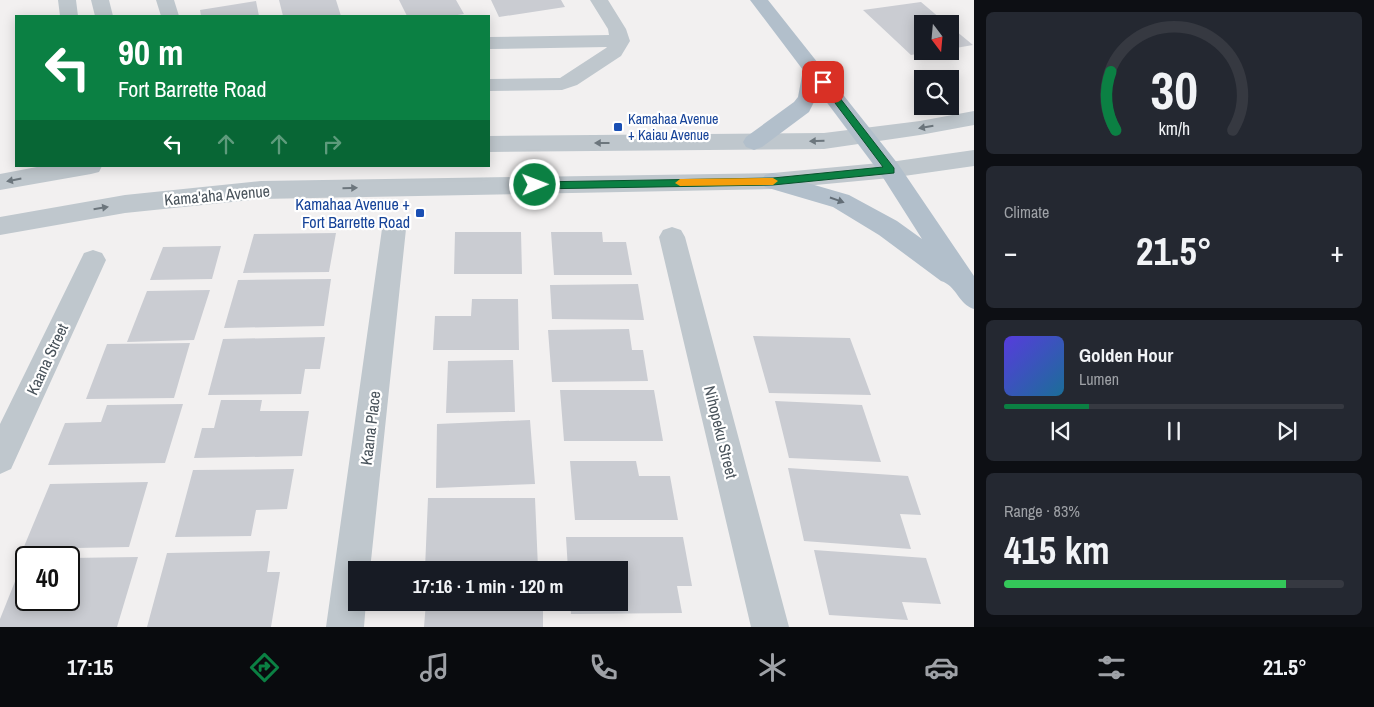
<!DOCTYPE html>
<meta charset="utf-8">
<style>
:root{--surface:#171b24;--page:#242831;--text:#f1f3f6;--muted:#9ea1a6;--line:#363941;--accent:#0b8043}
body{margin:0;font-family:"Archivo Narrow",sans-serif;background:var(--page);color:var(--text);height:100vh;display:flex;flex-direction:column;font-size:19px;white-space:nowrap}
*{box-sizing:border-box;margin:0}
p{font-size:16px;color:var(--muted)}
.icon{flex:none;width:28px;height:28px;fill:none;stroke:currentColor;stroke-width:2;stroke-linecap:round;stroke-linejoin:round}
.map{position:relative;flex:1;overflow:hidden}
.sheet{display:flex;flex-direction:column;gap:12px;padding:12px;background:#0d0f14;width:400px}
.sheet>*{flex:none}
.guide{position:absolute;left:15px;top:15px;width:475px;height:152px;border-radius:0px;box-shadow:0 2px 12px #0003;background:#0b8043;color:#fff;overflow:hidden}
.needle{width:32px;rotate:164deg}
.tools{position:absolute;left:914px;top:15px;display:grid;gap:10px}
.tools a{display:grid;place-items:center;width:45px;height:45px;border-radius:0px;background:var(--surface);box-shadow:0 2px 12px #0003;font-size:25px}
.speed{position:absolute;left:15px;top:546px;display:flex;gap:10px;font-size:25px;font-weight:700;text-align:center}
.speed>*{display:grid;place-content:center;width:65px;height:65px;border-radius:50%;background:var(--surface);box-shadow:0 2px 12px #0003;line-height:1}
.speed .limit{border:2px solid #111;border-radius:8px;background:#fff;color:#111}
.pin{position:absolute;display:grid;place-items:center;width:42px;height:42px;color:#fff;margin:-21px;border-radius:10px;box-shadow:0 2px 8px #0006}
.me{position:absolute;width:55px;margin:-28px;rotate:89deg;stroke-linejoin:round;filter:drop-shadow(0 0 4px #0008)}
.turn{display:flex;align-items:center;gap:18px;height:105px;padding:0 20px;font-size:22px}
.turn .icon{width:65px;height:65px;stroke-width:2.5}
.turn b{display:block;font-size:35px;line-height:42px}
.lanes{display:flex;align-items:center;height:48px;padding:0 20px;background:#0003;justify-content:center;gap:25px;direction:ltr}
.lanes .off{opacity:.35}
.big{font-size:38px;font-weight:700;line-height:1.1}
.sheet .widget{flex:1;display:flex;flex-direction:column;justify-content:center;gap:8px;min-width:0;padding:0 18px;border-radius:8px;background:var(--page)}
.sheet .dial{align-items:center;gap:0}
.dial svg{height:130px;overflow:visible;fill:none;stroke:var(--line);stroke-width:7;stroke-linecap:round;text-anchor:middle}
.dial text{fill:var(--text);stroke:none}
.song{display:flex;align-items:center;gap:15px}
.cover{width:60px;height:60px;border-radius:8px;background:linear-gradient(135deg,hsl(250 70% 55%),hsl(200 70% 35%))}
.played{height:5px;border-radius:2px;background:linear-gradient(90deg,var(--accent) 25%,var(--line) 25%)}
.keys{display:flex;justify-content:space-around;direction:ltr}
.heat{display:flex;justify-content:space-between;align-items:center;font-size:28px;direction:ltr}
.charge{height:8px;border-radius:4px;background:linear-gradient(90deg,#34c759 83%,var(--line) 0)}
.trip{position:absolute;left:348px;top:561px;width:280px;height:50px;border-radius:0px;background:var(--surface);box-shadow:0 2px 12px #0003;font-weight:700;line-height:50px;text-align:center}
.menu{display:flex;height:80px;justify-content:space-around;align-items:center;background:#090b0e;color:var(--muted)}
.menu .icon{width:35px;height:35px}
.menu .active{color:var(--accent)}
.menu b{font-size:22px;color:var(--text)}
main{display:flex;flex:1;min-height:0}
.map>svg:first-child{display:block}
</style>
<main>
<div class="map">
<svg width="974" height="627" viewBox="0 0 974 627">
<rect width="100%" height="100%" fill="#f2f0f0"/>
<path fill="#caccd2" d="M279 0H336L341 16H283Z
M399 0H456L464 14 451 16H407Z
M491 0H561L565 7 499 17Z
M256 1 259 16H201L200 10Z
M921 2 947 24H922V51L929 52 911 55 863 10Z
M950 26 973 45 950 49Z
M455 232H521L522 274H454Z
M551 232H602L603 242H626L632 275H554Z
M336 233 329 272 243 273 254 234Z
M221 246 212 279 150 280 163 247Z
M331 279 324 326 224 328 238 280Z
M638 284 644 320 552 319 550 285Z
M210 290 194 340 127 342 147 291Z
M472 299H518L519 350H433L435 316H471Z
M629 329 632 350H643L648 381 552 382 548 330Z
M753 336 850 338 871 395 769 393Z
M325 337 320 369H305L301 394 208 395 223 339Z
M190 343 174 398 86 399 107 344Z
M513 360 515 412 446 413 448 361Z
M560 390H654L663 441H564Z
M221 400H262L260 411H309L302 456 194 458 202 428H214Z
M775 401 862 405 881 462 789 458Z
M183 404 165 463 48 465 65 423 101 422 107 405Z
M530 420 535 484 436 488 437 424Z
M570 461H636L639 476H670L678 520H575Z
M788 468 908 476 921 515 900 514 911 549 804 541Z
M294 469 287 509 256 510 251 536 175 537 193 470Z
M148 482 129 547 23 549 50 484Z
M428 498H535L538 568 425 569Z
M566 537H683L692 586H677L682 613 571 614 570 602H619V570H568Z
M814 550 926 558 941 604 902 602 908 620 829 615Z
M270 551 267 572H280L271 627H147L167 553Z
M138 557 117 627H0V619L24 559H26V600H69V558Z
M426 602H543V627H424Z"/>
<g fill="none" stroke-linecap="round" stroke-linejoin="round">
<path fill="#bfc7cd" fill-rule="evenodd" d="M58 0H76L78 16H60Z
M91 0H109L113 16H95Z
M156 0H174L179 16H161Z
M590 0H608L626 29 630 41 621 56 577 85 562 90 489 91V79L560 78 606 48 607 47 489 49V37L609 35 608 29Z
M974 111V125L920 135 824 149 489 152V136L824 133 920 121Z
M974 150V166L890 178 773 189 261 199 125 213 0 235V217L125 195 261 181 773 173 890 162Z
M42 166H102L99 172 91 174 0 190V174Z
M394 219 403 222 406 229 370 570H356V602H366L364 627H326L382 229 385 222Z
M672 227 681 230 685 237 789 627H751L659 237 663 230Z
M93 250 102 253 106 260 11 469 0 474V424L84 253Z"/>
<path fill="#b2bfcb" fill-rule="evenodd" d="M750 0H768L898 164 974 276V309C958 304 957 286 941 281L879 235 833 207 765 187 761 181 765 175 773 173 849 195 897 221 922 239 882 176 819 92 809 112 762 147 754 150 746 147 743 142 746 137 794 102 798 97 803 70Z"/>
</g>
<defs><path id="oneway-solid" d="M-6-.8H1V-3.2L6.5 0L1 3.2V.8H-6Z" transform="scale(1.25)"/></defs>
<g fill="#6c767d">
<use href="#oneway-solid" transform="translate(926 127) rotate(170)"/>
<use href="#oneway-solid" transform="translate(817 141) rotate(178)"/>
<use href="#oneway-solid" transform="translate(602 143) rotate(180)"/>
<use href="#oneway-solid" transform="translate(14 180) rotate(169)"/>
<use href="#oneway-solid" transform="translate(350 188) rotate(-1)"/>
<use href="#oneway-solid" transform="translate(101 208) rotate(-9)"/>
</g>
<use fill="#636e77" href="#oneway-solid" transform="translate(837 200) rotate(19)"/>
<path fill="#0b8043" stroke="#07532c" d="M823 79 826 80 894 168V173L773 185 535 189 531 185 535 182 773 178 883 167 820 83V80Z"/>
<path fill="#f59e0b" d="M773 178 778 181 773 185 680 186 675 183 680 179Z"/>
<g fill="#1a4fb4" stroke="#fff" stroke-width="2">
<rect x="613" y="122" width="10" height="10" rx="2.5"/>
<rect x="415" y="208" width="10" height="10" rx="2.5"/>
</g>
<g text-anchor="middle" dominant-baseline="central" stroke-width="4.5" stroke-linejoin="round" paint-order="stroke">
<g font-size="14" fill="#164399" stroke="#fff" text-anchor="start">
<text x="628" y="119">Kamahaa Avenue<tspan x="628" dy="16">+ Kaiau Avenue</tspan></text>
</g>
<g font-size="16" fill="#49535b" stroke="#fff">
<text transform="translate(217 195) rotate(-5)">Kama'aha Avenue</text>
<text transform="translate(47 359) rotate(-65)">Kaana Street</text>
<text transform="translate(370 428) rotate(-83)">Kaana Place</text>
<text transform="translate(721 432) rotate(76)">Nihopeku Street</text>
</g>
<g font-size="16" fill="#164399" stroke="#fff" text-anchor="end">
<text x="410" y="204">Kamahaa Avenue +<tspan x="410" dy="18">Fort Barrette Road</tspan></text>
</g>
</g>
</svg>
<div class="tools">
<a><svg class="needle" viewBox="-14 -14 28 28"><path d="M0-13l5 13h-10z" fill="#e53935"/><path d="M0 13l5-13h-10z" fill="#9ea1a6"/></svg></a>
<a><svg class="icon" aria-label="search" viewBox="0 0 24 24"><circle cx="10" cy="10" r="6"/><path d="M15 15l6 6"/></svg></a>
</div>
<div class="speed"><div class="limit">40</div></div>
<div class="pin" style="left:823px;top:82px;background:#d93025"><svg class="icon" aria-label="arrive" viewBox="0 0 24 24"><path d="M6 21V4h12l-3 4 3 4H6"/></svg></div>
<svg class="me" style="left:535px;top:185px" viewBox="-20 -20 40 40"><circle r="17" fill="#0b8043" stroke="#fff" stroke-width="3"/><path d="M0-11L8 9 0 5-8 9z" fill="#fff"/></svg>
<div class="trip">17:16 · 1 min · 120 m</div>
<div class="guide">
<div class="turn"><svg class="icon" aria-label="left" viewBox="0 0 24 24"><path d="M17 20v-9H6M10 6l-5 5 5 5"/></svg><div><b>90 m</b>Fort Barrette Road</div></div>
<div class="lanes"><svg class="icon" aria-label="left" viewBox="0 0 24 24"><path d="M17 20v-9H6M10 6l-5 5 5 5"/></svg><svg class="icon off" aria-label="ahead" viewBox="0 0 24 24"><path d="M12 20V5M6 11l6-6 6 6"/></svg><svg class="icon off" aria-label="ahead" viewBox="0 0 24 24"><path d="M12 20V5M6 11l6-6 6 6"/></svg><svg class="icon off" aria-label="right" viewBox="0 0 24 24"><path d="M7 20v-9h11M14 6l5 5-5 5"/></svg></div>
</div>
</div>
<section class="sheet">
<div class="widget dial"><svg viewBox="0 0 100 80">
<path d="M14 69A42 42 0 1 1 86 69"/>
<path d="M14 69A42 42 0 0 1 11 33" stroke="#0b8043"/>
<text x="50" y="56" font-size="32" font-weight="700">30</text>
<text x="50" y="72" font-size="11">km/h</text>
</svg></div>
<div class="widget"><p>Climate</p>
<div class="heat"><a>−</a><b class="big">21.5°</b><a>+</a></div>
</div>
<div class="widget">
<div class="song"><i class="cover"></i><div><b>Golden Hour</b><p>Lumen</p></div></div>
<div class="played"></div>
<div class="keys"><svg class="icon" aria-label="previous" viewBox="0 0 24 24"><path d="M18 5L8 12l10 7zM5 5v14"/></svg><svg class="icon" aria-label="pause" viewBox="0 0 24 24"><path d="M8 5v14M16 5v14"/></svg><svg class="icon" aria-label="next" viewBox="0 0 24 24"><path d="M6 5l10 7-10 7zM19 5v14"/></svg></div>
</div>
<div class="widget"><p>Range · 83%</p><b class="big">415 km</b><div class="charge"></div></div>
</section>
</main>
<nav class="menu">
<b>17:15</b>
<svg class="icon active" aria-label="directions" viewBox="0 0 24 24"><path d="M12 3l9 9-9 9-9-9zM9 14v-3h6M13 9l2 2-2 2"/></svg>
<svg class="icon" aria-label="music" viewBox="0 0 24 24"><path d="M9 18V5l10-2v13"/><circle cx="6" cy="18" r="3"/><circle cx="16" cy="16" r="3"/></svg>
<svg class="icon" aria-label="phone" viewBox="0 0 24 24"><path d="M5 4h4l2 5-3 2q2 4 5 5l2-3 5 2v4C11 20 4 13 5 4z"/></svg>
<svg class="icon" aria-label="climate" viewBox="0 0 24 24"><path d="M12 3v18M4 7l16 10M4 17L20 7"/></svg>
<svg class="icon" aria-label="car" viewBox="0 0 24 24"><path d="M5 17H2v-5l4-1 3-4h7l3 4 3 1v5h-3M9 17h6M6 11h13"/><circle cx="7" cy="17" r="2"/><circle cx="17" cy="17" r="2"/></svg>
<svg class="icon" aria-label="filters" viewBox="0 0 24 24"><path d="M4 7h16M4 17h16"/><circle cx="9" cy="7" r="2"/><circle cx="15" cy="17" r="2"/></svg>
<b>21.5°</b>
</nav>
